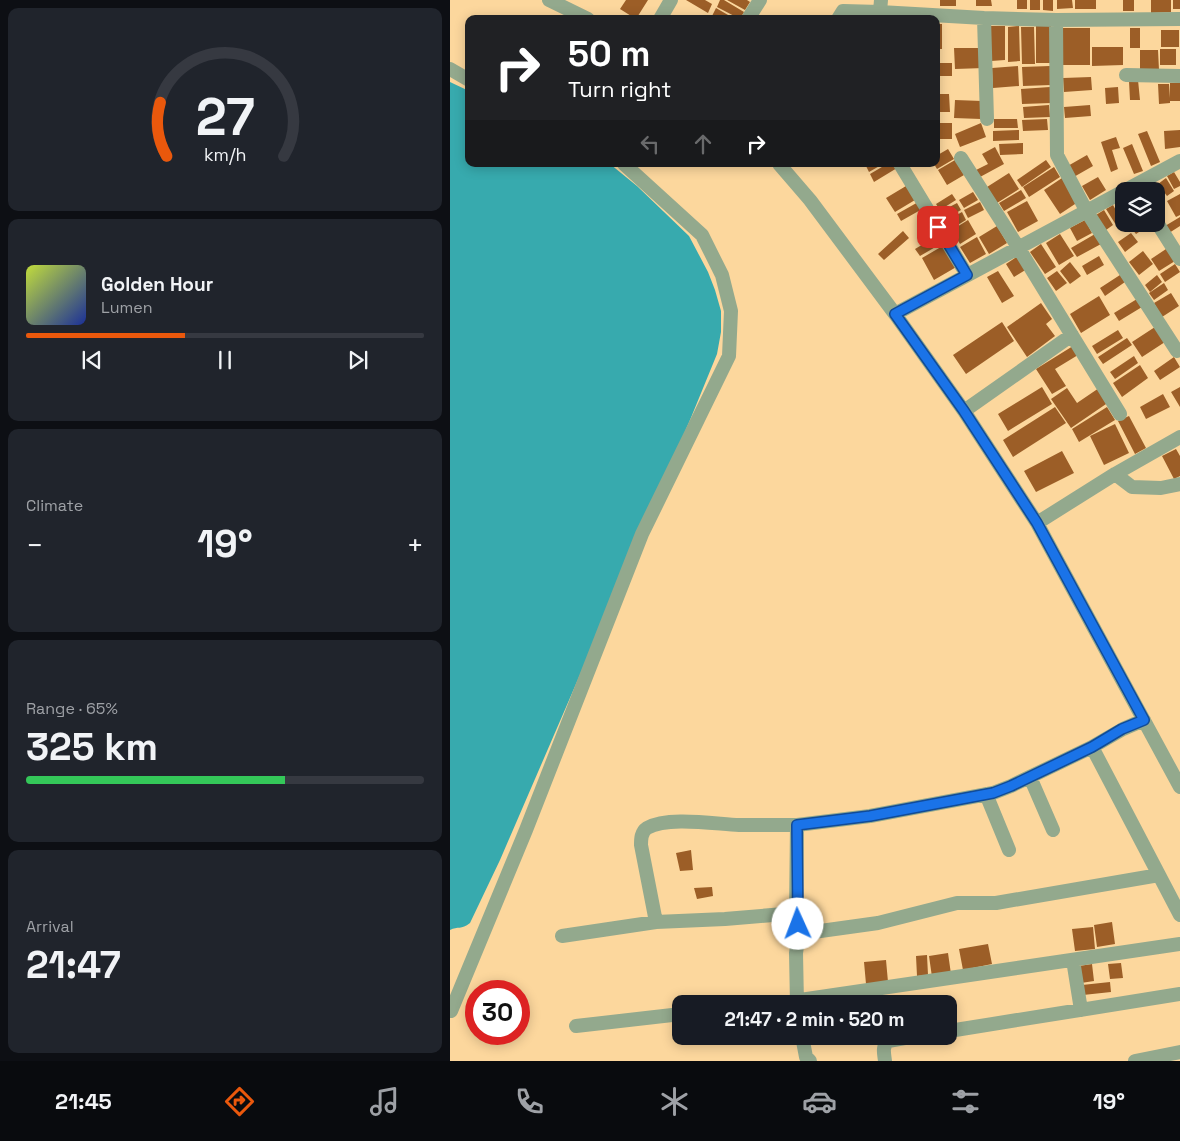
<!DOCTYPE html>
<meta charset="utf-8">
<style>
:root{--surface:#171b24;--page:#20242c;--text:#f1f3f6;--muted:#9ea1a6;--line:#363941;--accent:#ea580c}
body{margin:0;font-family:"Space Grotesk",sans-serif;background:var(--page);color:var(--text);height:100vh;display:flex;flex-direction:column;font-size:19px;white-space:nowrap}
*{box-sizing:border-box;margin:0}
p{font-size:16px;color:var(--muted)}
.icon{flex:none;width:28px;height:28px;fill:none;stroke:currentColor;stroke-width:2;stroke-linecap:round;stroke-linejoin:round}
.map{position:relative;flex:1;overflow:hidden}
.panel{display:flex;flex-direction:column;gap:8px;padding:8px;background:#0d0f14;width:450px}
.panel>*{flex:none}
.banner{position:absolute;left:15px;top:15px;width:475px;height:152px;border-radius:10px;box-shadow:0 2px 12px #0003;background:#202124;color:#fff;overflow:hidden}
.fabs{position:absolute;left:665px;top:182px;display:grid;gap:10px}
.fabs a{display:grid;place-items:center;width:50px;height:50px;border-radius:10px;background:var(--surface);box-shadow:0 2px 12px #0003;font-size:25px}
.speed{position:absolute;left:15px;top:980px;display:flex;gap:10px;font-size:25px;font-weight:700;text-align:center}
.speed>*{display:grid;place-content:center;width:65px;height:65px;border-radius:50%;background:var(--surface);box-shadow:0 2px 12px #0003;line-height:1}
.speed .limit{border:8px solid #d22;background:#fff;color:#111}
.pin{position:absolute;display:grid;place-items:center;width:42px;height:42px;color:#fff;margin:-21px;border-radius:10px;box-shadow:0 2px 8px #0006}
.me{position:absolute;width:55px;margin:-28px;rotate:358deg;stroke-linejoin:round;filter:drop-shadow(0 0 4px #0008)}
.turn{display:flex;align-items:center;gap:18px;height:105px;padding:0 20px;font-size:22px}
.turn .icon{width:65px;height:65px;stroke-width:2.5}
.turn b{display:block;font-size:35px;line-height:42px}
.lanes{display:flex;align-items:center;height:48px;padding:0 20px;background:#0003;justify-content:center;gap:25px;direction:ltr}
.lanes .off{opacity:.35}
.big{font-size:38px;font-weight:800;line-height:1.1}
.panel .tile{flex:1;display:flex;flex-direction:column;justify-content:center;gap:8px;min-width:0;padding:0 18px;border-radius:10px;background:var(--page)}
.panel .dial{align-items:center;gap:0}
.dial svg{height:130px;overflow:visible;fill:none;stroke:var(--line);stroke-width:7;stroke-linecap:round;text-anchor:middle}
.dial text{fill:var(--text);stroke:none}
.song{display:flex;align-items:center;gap:15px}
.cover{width:60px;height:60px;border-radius:8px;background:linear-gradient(135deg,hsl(70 70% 55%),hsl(230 70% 35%))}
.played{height:5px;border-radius:2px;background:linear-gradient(90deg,var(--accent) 40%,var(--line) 40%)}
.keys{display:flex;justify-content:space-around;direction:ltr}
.heat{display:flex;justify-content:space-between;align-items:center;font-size:28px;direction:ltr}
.charge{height:8px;border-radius:4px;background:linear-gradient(90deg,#34c759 65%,var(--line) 0)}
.trip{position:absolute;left:222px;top:995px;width:285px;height:50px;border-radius:10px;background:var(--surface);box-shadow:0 2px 12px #0003;font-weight:800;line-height:50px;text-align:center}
.menu{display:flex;height:80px;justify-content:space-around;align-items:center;background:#090b0e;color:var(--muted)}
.menu .icon{width:35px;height:35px}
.menu .active{color:var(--accent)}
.menu b{font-size:22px;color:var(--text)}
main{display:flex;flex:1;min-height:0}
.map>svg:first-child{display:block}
</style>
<main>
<section class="panel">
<div class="tile dial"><svg viewBox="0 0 100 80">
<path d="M14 69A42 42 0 1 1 86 69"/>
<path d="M14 69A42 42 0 0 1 10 36" stroke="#ea580c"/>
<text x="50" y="56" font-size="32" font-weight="700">27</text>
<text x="50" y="72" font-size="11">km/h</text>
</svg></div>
<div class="tile">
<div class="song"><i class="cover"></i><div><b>Golden Hour</b><p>Lumen</p></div></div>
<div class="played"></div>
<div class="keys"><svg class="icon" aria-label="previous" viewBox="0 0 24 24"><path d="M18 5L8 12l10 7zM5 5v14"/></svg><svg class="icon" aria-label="pause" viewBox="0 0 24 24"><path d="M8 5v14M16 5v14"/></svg><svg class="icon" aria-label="next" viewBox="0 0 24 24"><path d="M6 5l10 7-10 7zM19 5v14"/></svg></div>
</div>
<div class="tile"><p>Climate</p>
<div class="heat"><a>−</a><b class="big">19°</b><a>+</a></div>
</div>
<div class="tile"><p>Range · 65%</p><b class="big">325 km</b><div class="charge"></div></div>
<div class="tile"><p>Arrival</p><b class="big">21:47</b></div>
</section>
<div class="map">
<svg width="730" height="1061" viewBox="0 0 730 1061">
<rect width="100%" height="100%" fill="#fcd79d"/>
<path fill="#37aaae" d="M0 82 19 91V164H160L187 186 239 236 258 272 265 290 271 311V332L267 354 240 420 50 860 20 923C11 930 8 926 0 930Z"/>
<path fill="#9c5e27" d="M176 0H198L186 19 170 9Z
M236 0H255L262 4 258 13Z
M270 0H274L294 12 290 19 267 7Z
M277 0H297L300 2 295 10Z
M490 0H506V6H490Z
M526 0H541L542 6H526Z
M567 0H577V9H567Z
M580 0H590V10H580Z
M593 0H603V11L593 10Z
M607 0H622L623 8 607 9Z
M625 0H646V9H625Z
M673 0H684V11H673Z
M701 0H721V12L701 13Z
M723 0H730V9H723Z
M266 8 285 19H262L261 18Z
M486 24H492V49H486Z
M586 25H601V63H586Z
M540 26H555V60L541 61Z
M569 26 570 61 558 62V27Z
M571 27H584L585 64H572Z
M612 28H640V65H613Z
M680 28H690V48H680Z
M711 30H729V47H711Z
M642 47H673V65L642 66Z
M504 48H533L534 68 505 69Z
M710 49H726V65H710Z
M690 50H708L709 70 690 71Z
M486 63H502V76H486Z
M568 66 569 86 543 88 542 68Z
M600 66 601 85 573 86 572 67Z
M641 77 642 90 614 92 613 78Z
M688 80 690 100H680L679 81Z
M720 83H730V101H720V103L709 104 708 84H719L720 98Z
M600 87 601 103 572 104 571 89Z
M668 87 669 103 656 104 655 88Z
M486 94H499L500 112H486Z
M505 100 532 101 531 119 504 118Z
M599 105 600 117 574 118 573 107Z
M640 105 641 116 615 118 614 107Z
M544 119H567L568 128H544Z
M597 119 598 130 573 131 572 120Z
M486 123H502V139H486Z
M531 123 536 137 510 147 505 134Z
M569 130V140L543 141V131Z
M730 130V147L715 149 714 131Z
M697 131 710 162 701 166 688 134Z
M666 137 670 148 662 150 668 169 661 172 651 142Z
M573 143V154L550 155 549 144Z
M682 144 693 171 684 174 673 148Z
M545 147 554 164 530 177 526 170 538 164 532 154Z
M498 149 504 159 487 169 484 164H486V156Z
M637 155 643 166 622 178 616 167Z
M505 160 514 175 497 185 488 170Z
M596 160 601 167 572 187 567 180Z
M415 164H433L419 172Z
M437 164H445L447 168 424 182 420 174Z
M604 167 610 177 579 197 573 187Z
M724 172 730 182V186L724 189 717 176Z
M559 173 569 189 547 203 537 187Z
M648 177 656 190 640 200 632 186Z
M612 178 628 202 610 214 594 190Z
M716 178 724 191 717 196 708 184Z
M706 183 715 198 706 203V191H693Z
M456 186 465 200 445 212 436 198Z
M571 190 576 198 554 211 549 203Z
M523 192 528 200 514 208 509 200Z
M502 194 506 200 490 210 486 204Z
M730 194V215L726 217 717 201Z
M470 201 474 208 451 221 447 214Z
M577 201 588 221 568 232 557 212Z
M530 202 534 210 518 218 514 210Z
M507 203 511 210 494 220 490 212Z
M663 205 672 221 666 225 656 209Z
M654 210 663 225 656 230 646 215Z
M512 212 516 220 501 229 496 221Z
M730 217V226L719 233 715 226Z
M518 220 526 234 510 244 502 230Z
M635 220 642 233 627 241 620 228Z
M678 224H701L686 234Z
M547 226 557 243 539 254 529 237Z
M453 231 459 238 434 260 428 254Z
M681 233 688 242 675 252 668 242Z
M490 234 494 242 470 256 465 249Z
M610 234 624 256 609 265 596 243Z
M645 234 651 244 627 257 621 248Z
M527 237 536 254 520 263 510 247Z
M496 244 508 266 484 280 472 258Z
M591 244 606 267 595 274 580 252Z
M716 249 725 261 709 271 701 259Z
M693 251 703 264 689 275 679 262Z
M568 256 577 269 564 277 556 264Z
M649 256 654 265 637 275 632 266Z
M620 262 631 276 620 284 610 271Z
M725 264 730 272 715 282 710 274Z
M548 271 564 296 552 303 537 277Z
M607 271 617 283 606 291 597 278Z
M670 275 675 282 655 296 650 288Z
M707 275 712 282 700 292 695 285Z
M714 283 718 290 704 300 699 293Z
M721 293 729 306 712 317 704 303Z
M649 296 660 315 631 333 620 314Z
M687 299 692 307 669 321 664 313Z
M591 303 602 319 596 324 605 336 577 357 557 327Z
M552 322 564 341 516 374 503 355Z
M705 327 715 342 692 357 682 342Z
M668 330 673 338 647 354 642 346Z
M677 338 682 345 653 364 648 357Z
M623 346 628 355 605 369 616 386 602 394 586 369Z
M684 356 688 363 665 379 660 372Z
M724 357 730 367 710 380 704 371Z
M690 365 698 378 672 397 663 383Z
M592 387 602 404 558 431 548 414Z
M730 387V407L721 392Z
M617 388 627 403 649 388 659 402 621 428 601 399Z
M713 394 720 407 696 419 690 407Z
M605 407 616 423 563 457 553 440Z
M657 407 665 420 629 442 622 429Z
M679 416 696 448 685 454 668 421Z
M665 424 679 453 654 465 640 436Z
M726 449 730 456V476L724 479 712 456Z
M612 451 624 473 586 492 574 471Z
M241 850 243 870 230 871 226 853Z
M262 887 263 896 247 899 244 888Z
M662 922 665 944 647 947 644 925Z
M643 927 645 949 625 951 622 929Z
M538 944 542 964 513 970 509 949Z
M498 953 501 974 482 977 479 956Z
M477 955 478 975 467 976 466 956Z
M436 960 438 982 416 984 414 962Z
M671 963 673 978 660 979 658 964Z
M642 964 644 981 631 983 629 966Z
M660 982 661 992 633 995 632 985Z"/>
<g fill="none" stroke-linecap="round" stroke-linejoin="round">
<path stroke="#93a98d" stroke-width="14" d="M99 0 138 19
M431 0 430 12 534 18 606 20 730 19
M534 18 537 119
M210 19 221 0
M298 19 310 0
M388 19 393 11 430 12
M606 20 607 155 637 212 727 351
M0 69 19 80
M676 75 730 76
M511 158 568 247 670 414
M329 164 360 200 445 314 514 411 587 523 730 787
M450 164 517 275
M706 221 730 259
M445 314 730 161
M514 411 622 335
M665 474 682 487 711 488 730 484
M587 523 665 474 730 437
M642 747 730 915
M580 777 603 830
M536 794 559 850
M346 913 349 934 428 923 507 903H546L709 875
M206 922 191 845C191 839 191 832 197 828 218 816 265 824 289 825 308 825 327 825 347 825
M112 936 206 922 275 919 346 913 347 825 420 816 543 793 561 786 642 747 673 729 694 720
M623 960 631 1010
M323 1004 730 944
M347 1004 346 953 349 934
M1 1011 76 830 192 534 279 356 281 311 272 275 252 235 174 164
M126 1026 231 1014
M499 1031 730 994
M352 1036 356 1057 360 1061
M435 1061C434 1053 432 1047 438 1041L466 1036
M685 1061 730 1052"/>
</g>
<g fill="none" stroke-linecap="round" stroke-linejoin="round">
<g stroke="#114b97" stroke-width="12">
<path id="route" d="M348 924 347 825 420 816 543 793 561 786 642 747 672 729 694 720 587 523 514 411 445 314 517 275 488 227"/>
</g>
<use href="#route" stroke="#1a73e8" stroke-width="9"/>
</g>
</svg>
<div class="fabs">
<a><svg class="icon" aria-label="layers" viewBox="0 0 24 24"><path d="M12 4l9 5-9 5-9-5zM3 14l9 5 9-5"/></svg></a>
</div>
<div class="speed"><div class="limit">30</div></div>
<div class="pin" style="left:488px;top:227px;background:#d93025"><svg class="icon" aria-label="arrive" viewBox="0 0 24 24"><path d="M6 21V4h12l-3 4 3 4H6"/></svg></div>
<svg class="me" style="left:348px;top:924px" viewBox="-20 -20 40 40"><circle r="19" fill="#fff"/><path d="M0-13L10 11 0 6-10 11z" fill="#1a73e8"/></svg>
<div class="trip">21:47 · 2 min · 520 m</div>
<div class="banner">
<div class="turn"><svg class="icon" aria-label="right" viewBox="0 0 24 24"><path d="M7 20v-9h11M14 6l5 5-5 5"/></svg><div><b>50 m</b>Turn right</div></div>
<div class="lanes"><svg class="icon off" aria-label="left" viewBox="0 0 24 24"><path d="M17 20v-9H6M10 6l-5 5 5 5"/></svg><svg class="icon off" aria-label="ahead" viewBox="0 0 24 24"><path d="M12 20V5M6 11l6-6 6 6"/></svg><svg class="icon" aria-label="right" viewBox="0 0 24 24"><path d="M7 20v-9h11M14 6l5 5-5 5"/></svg></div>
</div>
</div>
</main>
<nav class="menu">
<b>21:45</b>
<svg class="icon active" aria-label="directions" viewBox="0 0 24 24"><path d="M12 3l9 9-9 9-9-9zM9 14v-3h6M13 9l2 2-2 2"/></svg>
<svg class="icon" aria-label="music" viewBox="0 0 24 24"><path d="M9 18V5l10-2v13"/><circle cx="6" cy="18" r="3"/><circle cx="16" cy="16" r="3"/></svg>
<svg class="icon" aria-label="phone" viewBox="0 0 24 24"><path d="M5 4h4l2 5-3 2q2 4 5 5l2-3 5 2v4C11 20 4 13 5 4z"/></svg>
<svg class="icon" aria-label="climate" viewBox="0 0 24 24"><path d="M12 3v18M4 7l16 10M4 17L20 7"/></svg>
<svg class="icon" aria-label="car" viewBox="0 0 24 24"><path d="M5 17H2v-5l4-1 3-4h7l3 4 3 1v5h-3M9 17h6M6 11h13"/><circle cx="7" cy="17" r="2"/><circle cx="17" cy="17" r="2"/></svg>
<svg class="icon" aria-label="filters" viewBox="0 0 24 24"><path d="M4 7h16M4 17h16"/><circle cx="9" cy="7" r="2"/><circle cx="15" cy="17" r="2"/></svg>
<b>19°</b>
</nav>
